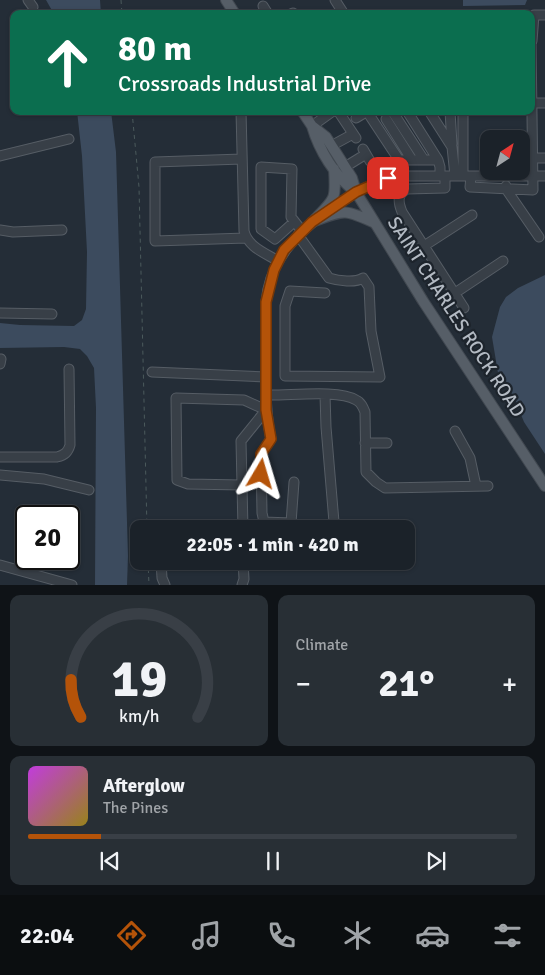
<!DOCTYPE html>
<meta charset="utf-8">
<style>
:root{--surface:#1b2229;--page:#282f35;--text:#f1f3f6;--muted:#a0a4a8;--line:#393f46;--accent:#b45309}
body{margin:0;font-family:Signika,sans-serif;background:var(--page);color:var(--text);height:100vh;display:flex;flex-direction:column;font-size:19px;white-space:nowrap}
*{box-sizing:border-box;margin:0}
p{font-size:16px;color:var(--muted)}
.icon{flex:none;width:28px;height:28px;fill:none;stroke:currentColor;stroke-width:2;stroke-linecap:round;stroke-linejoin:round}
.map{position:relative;height:585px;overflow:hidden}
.panel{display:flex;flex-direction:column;gap:10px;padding:10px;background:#0f1317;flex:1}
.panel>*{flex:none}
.hud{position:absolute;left:10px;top:10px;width:525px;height:105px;border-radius:10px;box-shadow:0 1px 4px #0004,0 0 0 1px var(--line);background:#0b6e4f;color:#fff;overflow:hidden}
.needle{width:32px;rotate:36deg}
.controls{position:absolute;left:480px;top:130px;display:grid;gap:10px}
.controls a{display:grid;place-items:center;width:50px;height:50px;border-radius:10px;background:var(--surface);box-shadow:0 1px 4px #0004,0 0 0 1px var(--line);font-size:25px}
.speed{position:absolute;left:15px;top:505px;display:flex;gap:10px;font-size:25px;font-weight:700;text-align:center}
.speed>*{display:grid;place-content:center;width:65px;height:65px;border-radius:50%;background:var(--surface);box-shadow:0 1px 4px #0004,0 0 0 1px var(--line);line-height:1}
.speed .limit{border:2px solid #111;border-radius:8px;background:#fff;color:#111}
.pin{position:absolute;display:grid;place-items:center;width:42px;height:42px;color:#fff;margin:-21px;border-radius:10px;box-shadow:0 2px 8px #0006}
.me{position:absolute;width:55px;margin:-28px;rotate:7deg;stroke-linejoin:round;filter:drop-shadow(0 0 4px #0008)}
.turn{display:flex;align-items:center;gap:18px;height:105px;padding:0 25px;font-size:22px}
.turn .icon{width:65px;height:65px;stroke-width:2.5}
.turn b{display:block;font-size:35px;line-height:42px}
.big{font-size:38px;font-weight:800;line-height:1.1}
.panel .tile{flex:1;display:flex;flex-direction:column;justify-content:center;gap:8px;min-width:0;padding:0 18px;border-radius:10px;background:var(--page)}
.panel .dial{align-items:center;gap:0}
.dial svg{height:130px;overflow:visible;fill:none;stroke:var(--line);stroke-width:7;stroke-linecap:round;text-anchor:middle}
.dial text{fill:var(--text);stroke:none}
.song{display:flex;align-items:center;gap:15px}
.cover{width:60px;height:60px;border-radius:8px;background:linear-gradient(135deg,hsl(290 70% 55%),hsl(50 70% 35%))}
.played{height:5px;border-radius:2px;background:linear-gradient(90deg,var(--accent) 15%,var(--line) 15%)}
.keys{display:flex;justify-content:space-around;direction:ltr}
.heat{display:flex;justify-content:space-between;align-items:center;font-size:28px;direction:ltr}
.panel .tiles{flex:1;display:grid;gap:10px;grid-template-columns:1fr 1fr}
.tile:last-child{grid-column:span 2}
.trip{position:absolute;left:130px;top:520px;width:285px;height:50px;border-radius:10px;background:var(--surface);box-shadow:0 1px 4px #0004,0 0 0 1px var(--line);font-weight:800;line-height:50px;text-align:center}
.tab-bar{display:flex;height:80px;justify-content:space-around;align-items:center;background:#0b0e10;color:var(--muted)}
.tab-bar .icon{width:35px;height:35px}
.tab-bar .active{color:var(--accent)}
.tab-bar b{font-size:22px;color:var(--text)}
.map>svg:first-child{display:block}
</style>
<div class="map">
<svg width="545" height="585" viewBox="0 0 545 585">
<rect width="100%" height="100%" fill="#242d37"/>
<path fill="#3c4b5e" d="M46 0H100L101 14H54Z
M463 0H527L525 5 463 6Z
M77 111H111L116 152 128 556 127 585H95L96 408 94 368 87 356 80 349 64 347 0 348V323L20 325 74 326 82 320 86 309 87 252 82 156Z
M545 275V454L524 422 514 397 498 373 492 337 500 307 506 297 518 288Z"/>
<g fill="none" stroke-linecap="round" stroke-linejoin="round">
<g stroke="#565d65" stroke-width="11">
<path id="minor" d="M28 0 33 7
M335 0 344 14
M263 6 268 14
M291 14 293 13
M532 41 534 15H545
M533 103H545
M241 111 244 231C248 247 265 253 278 261
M338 111 356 138
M371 111 368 113 399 160H438L440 167V176
M407 111 438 160
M429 111 452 147 455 176
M450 111 452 144
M394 114 424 160
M356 118 366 112 368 113
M386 119 412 160
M312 126 333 111
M331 146 353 134
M363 149 370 161 388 178
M0 156 69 139
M532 158H545
M242 159 155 162V241L246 238
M345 167 366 154
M445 176V188L407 189C397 194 398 202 402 212L464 308
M463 176V111
M471 176 470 187 533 190 531 40
M506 186V189L539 237
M294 222 275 239 261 229V167L292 169 291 217 302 231
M0 230 13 232 62 230
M298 235 329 278C339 281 355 283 363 278L369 287 371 331 380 377 285 376V306L290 291 325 293
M424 246 472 215
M455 293 503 261
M0 313 52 314
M0 364 1 359
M152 372 266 377
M266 395C288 396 339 389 356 400 361 402 363 407 365 412L366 472 376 482 385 488 488 486
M325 395 326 427 334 522
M455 431 470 458 476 486
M365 443H387
M0 457H57C65 455 68 452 70 445L69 369
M0 475 44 479 89 490
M294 482 291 523 264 522 262 513 261 454 271 439C265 411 266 384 266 355 266 338 265 319 266 302 270 257 300 230 335 206 354 193 376 180 400 176H545
M242 485 188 484 177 480 176 398 244 400 266 410
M243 529 241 441 266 410
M161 561 162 578 165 585
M0 565 72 585
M242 585 244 579 243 561"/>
</g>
<g stroke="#414850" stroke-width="12">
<path id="major" d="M226 0 235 14
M302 111 312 126 326 137 352 178 356 192 423 301 545 486
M312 126C319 150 335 177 356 192
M315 219C336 198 336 199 334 169
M312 222C344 210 343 208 375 223"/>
</g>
<path stroke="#4b5a5c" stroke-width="1" stroke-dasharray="4 4" stroke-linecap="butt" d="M121 0 122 14
M132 111 139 187 147 529
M148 561 149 585"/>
<use href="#minor" stroke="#383f47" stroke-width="9"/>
<use href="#major" stroke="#565e67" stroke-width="10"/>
</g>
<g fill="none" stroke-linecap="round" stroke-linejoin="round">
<g stroke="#753606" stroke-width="12">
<path id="route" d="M261 474V454L271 439 266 410V302L274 270 284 250 312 222 356 192 388 178"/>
</g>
<use href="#route" stroke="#b45309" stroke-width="9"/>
</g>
<g text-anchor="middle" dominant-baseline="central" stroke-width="4.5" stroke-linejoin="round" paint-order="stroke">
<g font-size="19" fill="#b3bac3" stroke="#1d242c">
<text transform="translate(456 317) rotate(57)">SAINT CHARLES ROCK ROAD</text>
</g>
</g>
</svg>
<div class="controls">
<a><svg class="needle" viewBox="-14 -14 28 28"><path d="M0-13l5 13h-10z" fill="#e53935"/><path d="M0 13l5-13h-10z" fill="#a0a4a8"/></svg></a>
</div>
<div class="speed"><div class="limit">20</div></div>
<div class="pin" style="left:388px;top:178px;background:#d93025"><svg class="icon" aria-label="arrive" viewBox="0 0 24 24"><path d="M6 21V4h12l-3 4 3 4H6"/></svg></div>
<svg class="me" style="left:261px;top:474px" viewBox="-20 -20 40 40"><path d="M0-17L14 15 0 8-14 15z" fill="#b45309" stroke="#fff" stroke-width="4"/></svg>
<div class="trip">22:05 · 1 min · 420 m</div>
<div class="hud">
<div class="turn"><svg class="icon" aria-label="ahead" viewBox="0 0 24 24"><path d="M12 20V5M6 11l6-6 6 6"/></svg><div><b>80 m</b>Crossroads Industrial Drive</div></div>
</div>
</div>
<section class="panel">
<div class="tiles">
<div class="tile dial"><svg viewBox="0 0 100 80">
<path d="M14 69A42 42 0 1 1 86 69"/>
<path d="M14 69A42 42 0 0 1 8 46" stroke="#b45309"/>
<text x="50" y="56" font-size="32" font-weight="700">19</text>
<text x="50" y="72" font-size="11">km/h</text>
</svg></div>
<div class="tile"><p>Climate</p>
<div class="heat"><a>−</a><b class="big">21°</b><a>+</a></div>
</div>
<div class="tile">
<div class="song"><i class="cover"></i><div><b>Afterglow</b><p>The Pines</p></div></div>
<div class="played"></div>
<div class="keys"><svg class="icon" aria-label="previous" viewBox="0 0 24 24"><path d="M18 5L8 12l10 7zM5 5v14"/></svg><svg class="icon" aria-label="pause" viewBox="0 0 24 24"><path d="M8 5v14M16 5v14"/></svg><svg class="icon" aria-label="next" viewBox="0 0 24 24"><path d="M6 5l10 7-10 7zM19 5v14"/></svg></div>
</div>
</div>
</section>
<nav class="tab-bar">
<b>22:04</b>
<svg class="icon active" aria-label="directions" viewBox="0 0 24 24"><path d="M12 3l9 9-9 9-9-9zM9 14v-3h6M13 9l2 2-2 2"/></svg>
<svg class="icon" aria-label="music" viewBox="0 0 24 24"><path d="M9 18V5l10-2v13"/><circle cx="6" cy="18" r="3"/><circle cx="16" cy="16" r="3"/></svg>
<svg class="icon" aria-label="phone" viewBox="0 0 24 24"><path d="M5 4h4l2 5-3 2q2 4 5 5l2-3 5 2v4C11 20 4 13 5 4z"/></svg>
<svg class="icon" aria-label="climate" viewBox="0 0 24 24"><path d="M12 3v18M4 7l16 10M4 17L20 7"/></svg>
<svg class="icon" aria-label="car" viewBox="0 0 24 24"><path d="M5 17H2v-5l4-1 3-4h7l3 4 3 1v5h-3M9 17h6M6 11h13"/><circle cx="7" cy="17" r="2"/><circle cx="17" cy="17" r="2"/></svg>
<svg class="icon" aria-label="filters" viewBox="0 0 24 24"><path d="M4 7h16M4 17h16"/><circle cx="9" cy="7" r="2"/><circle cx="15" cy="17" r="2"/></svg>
</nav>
